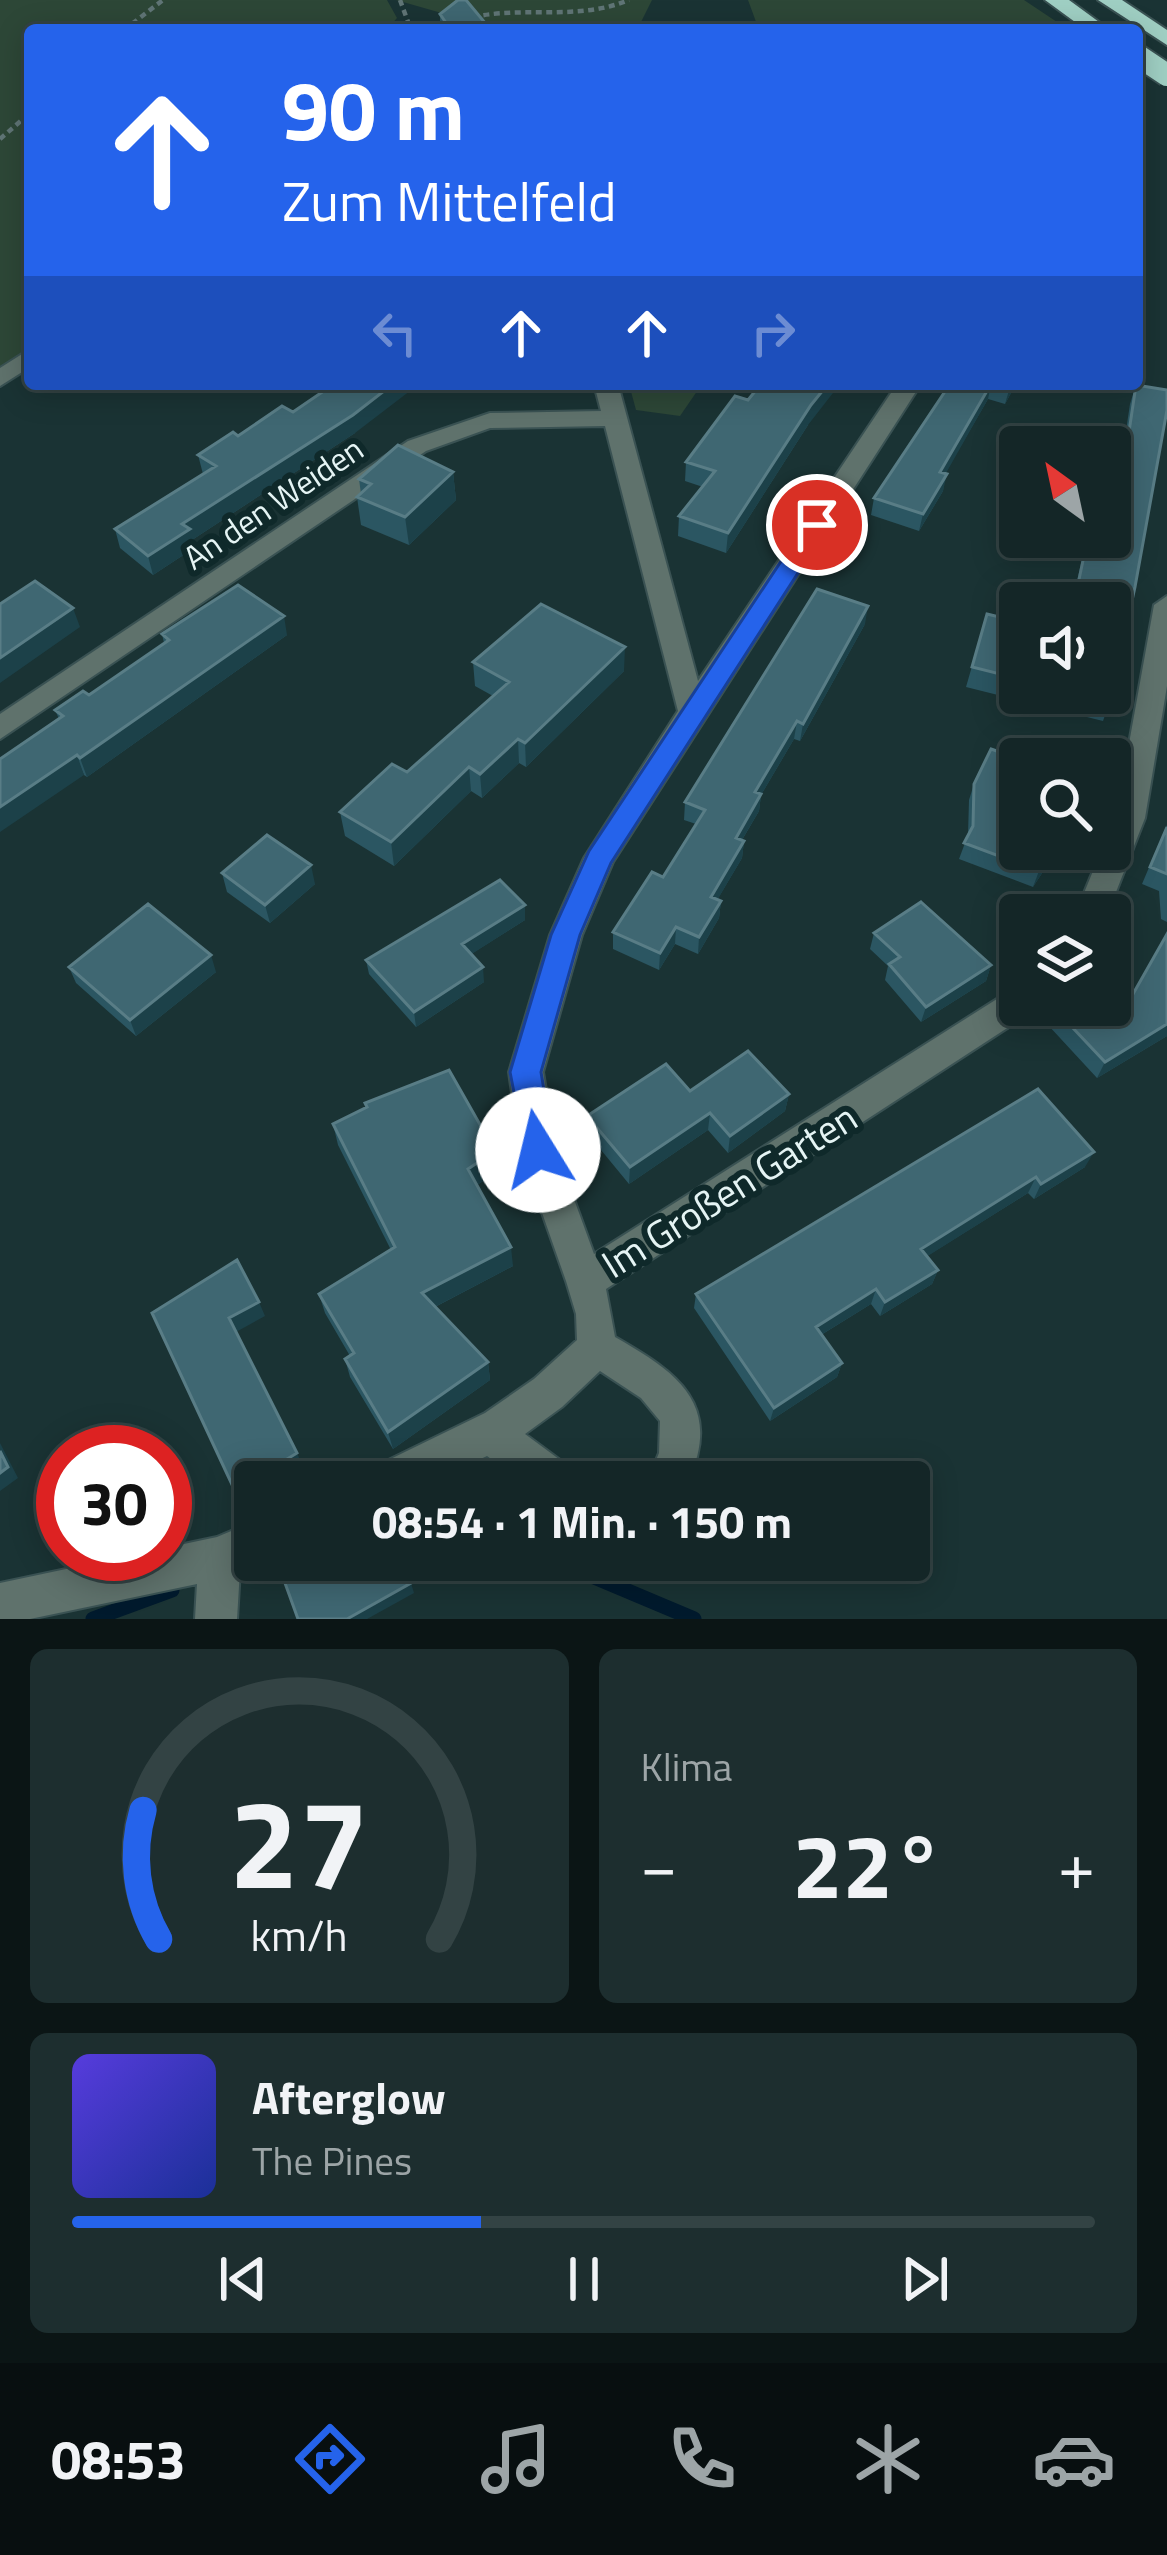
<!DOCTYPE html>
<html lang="de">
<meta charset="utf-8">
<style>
:root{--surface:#142627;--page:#1d2e2f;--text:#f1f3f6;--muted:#9da5a7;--line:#334344;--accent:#2563eb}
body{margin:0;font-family:"Titillium Web",sans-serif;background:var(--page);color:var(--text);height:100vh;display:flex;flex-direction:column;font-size:45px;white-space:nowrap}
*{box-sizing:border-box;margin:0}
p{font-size:39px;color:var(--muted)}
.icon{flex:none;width:66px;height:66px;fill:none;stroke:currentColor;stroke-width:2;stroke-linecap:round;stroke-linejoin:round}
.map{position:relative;height:1619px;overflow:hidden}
.panel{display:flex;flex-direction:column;gap:30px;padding:30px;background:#0b1515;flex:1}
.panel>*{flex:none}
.banner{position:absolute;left:24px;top:24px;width:1119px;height:366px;border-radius:12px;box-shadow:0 6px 30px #0003,0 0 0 3px var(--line);background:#2563eb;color:#fff;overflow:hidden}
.needle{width:78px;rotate:327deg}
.tools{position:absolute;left:999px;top:426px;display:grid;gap:24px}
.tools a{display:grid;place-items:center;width:132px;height:132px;border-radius:12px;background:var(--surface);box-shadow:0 6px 30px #0003,0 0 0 3px var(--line);font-size:60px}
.speed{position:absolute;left:36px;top:1425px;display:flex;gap:24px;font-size:60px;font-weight:700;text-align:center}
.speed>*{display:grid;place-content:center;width:156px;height:156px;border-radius:50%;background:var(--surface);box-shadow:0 6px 30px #0003,0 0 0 3px var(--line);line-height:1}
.speed .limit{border:18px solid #d22;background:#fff;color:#111}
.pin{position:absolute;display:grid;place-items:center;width:102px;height:102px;color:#fff;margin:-51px;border:6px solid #fff;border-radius:50%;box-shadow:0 3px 12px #0007}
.me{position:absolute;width:132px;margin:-66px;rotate:351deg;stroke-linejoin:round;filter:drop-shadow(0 0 9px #0008)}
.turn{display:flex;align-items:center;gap:42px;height:252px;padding:0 60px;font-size:54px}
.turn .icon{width:156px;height:156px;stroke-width:2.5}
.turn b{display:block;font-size:84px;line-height:102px}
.lanes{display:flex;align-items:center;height:114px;padding:0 60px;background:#0003;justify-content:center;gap:60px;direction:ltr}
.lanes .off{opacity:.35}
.big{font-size:90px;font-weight:700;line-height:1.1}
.panel .tile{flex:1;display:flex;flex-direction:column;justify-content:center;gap:18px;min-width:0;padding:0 42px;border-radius:18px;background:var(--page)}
.panel .dial{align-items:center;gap:0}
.dial svg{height:312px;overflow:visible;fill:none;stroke:var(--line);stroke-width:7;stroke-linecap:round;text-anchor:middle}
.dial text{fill:var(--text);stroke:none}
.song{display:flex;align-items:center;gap:36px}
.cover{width:144px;height:144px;border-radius:18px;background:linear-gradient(135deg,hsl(250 70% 55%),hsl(230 70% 35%))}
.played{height:12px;border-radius:6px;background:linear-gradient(90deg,var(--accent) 40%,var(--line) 40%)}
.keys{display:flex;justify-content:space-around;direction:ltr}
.heat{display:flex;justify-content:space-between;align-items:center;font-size:66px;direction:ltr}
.panel .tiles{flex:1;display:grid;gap:30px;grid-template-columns:1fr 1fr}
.tile:last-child{grid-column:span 2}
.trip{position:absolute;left:234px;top:1461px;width:696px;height:120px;border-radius:12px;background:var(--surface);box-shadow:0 6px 30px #0003,0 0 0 3px var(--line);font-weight:700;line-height:120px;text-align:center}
.tab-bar{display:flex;height:192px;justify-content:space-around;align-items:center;background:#080f10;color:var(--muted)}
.tab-bar .icon{width:84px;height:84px}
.tab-bar .active{color:var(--accent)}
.tab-bar b{font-size:54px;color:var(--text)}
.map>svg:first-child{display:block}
</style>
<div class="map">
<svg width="1167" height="1619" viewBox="0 0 1167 1619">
<rect width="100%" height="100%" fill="#1a3334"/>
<path fill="#2d4737" d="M0 0H387L397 18 386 30H30V346L0 369Z
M396 0H652L637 30H501Z
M748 0H1024L1069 30H759Z
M629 384H702L680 416 636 410Z"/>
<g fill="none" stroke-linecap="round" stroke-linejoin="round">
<path stroke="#001a2d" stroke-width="15" d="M554 1560 694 1619
M93 1619 172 1590"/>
<g stroke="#3a5253" stroke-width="4">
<path id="minor" d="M30 349V367L0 386V368Z
M594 384H618L698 681 897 384H921L613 862 582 935 543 1072 556 1150 594 1254 1008 992 1020 988V1005H1035L1032 1012 606 1289 615 1337C678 1373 723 1404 688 1482H647L659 1453 660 1421 641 1398 600 1371 562 1407 525 1434 571 1468 577 1482H523L487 1456 432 1482H366L372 1468 485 1413 534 1379 577 1340 576 1314 566 1281 520 1150 509 1072 550 935 584 858 678 711 605 426 490 428 426 451 0 739V714L408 441 490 413 601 411Z
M1167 596V686L1145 818 1107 915H1075L1102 849H1110L1154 605Z
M255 1521V1560H263L240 1570 237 1619H195L197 1584 30 1619H0V1583L137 1554H165V1548L217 1537Z"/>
</g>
<g stroke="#3a5253" stroke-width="4">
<path id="highway" d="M1045 0H1069L1110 30H1086Z
M1098 0H1122L1167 30V45Z"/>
</g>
<path stroke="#607576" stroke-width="4.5" stroke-dasharray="6 4.5" stroke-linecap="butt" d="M400 0 411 30
M473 17C526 6 578 21 629 0
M124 30 163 0
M431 30 447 25
M0 139 30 113"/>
<use href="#minor" fill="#5f726c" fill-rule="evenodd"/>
<use href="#highway" fill="#9fcfc3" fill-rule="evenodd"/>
<g stroke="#3a5253" stroke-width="26" stroke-linecap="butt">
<path id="highway-bridge" d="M1137 55 1167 75"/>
</g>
<use href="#highway-bridge" stroke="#9fcfc3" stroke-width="22"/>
</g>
<path fill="#2b5662" d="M440 14 491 30H444L440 25Z
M950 384H1016L1005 404 988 399 945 473 943 491 919 531 871 515 874 498Z
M1136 385 1110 701 1103 721 966 687 987 614 1020 622V693H1110V603H1072L1087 537H1110V453L1113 442 1124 444 1130 404Z
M748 400 808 425 726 553 678 536 679 516 703 487 685 481 686 462Z
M293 412 355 433 192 540 194 548 153 575 120 548 115 529 203 474 198 455Z
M453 472 456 500 409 545 361 525 357 497 361 494 359 479Z
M865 624 800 741 794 739 761 795 759 811 742 840 744 841 742 858 717 900 721 901 719 918 698 954 675 944 659 970 613 949V932L663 877 696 824 684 820 685 802Z
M162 634 287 635 87 777 84 775 55 710 89 695 164 643Z
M473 662 624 671 526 767 519 763 482 798 471 791 394 866 345 836 340 812 407 772 493 696 475 686Z
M974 784 1054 849 1048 864 1033 887 959 859 968 835 969 800Z
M1167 825V922L1161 919 1159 891 1142 884Z
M222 873 315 884 270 923 227 892Z
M525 905V920L471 954 484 982 416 1027 369 974 366 960Z
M874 933 991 965 986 981 921 1022 885 980 888 966 870 949Z
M1167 934V1036L1097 1078 1048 1025 1055 1009 1133 994Z
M69 967 216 972 136 1036 76 983Z
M1038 1089 1085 1167 1034 1199 1028 1193 927 1256 938 1270 932 1284 880 1316 871 1304 821 1335 842 1363 837 1377 770 1421 694 1308 696 1294Z
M690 1091 789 1094 785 1111 728 1153 708 1130 629 1184 587 1133V1116Z
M365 1103 495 1151 497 1172 477 1185 513 1266 435 1307 488 1362 490 1380 393 1449 350 1377 345 1359 350 1356 325 1313 319 1294 391 1250 338 1145 333 1124 366 1108Z"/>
<path fill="#1c4149" d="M393 384H419L355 433 192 540 194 548 153 575 148 556 182 524Z
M828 384H840L808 425 726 553 728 533 811 405Z
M991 384 988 399 937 489 940 472Z
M1011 384H1016L1005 404 1010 387Z
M453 472 456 500 409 545 405 517Z
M947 474 943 491 919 531 923 514Z
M868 606 865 624 800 741 803 724Z
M73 608 80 627 0 683V658Z
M284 616 287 635 87 777 80 758Z
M625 647 624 671 526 767 525 743Z
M797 721 794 739 761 795 759 811 733 855 736 838 755 792Z
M518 739 519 763 482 798 480 774Z
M77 755 84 775 0 832V807Z
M469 767 471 791 394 866 391 842Z
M744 841 742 858 709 914 711 897Z
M1054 849 1048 864 1033 887 1039 871Z
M311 865 315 884 270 923 265 905Z
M721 901 719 918 698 954 699 937Z
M525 905V920L464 959 462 944Z
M676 927 675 944 659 970 660 953Z
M211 955 216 972 136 1036 130 1020Z
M991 965 986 981 921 1022 926 1007Z
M483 967 484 982 416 1027 414 1012Z
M1167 1024V1036L1097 1078 1105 1062Z
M789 1094 785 1111 728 1153 730 1136Z
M710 1113 708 1130 629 1184 630 1167Z
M495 1151 497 1172 471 1189 468 1169Z
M1094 1152 1085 1167 1034 1199 1041 1184Z
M1036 1177 1028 1193 915 1264 921 1249Z
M511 1247 513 1266 425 1312 422 1293Z
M938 1270 932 1284 880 1316 885 1302Z
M876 1289 871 1304 811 1341 816 1327Z
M259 1302 265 1316 236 1332 229 1318Z
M488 1362 490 1380 393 1449 388 1432Z
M842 1363 837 1377 770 1421 774 1408Z
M0 1443 18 1478 0 1491Z
M297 1453 302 1465 275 1482H255V1494L242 1503 235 1491Z
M411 1583 414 1593 367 1619H347Z"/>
<path fill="#3f6772" stroke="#597d86" stroke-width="3" d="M458 0H466L491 30H451L440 14Z
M334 384H393L353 415 182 524 190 529 148 556 115 529 216 466 198 455 233 432 238 436 282 406 293 412Z
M761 384H828L811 405 728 533 679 516 715 471 686 462 735 396 748 400Z
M950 384H991L940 472 947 474 923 514 874 498Z
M1136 385 1167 390V410L1135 587 1110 701 1076 693H1110V603H1074L1088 537H1110V454L1113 442 1127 445Z
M398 445 453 472 405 517 357 497 371 484 359 479Z
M35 581 73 608 0 658V604Z
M238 585 284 616 80 758 77 755 0 807V759L63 716 55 710 83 691 89 695 169 640 162 634Z
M817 589 868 606 803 724 797 721 755 792 761 794 736 838 744 841 711 897 721 901 699 937 676 927 660 953 613 932 652 872 663 877 705 810 685 802Z
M541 604 625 647 525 743 518 739 480 774 469 767 391 842 340 812 392 764 407 772 509 682 473 662Z
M987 614 1020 622V679L972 667Z
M991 749 1020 759V849H1053L1039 871 964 843 973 826 974 784Z
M1167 827V874L1150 867Z
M267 835 311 865 265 905 222 873Z
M500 880 525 905 462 944 483 967 414 1012 366 960Z
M921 902 991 965 926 1007 889 964 900 957 874 933Z
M148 904 211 955 130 1020 69 967Z
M1167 934V1024L1105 1062 1055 1009 1061 1005H1110V977L1114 975 1133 994Z
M748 1051 789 1094 730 1136 710 1113 630 1167 587 1116 666 1064 690 1091Z
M449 1070 495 1151 468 1169 511 1247 422 1293 488 1362 388 1432 345 1359 354 1353 319 1294 395 1247 333 1124 367 1107 365 1103Z
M1038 1089 1094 1152 1041 1184 1036 1177 921 1249 938 1270 885 1302 876 1289 816 1327 842 1363 774 1408 696 1294Z
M237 1260 259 1302 229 1318 297 1453 235 1491 152 1313Z
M0 1451 8 1467 0 1473Z
M304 1560H401L411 1583 347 1619H298L281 1572Z"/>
<path fill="#2563eb" stroke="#184099" stroke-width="3" d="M817 517 829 525 611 863 580 935 541 1072 554 1150 550 1160 538 1165 527 1160 510 1072 551 935 589 851 809 519Z"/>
<g text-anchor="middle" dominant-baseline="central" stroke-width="12" stroke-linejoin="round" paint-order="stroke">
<g font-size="33" fill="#e5f4f4" stroke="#0f292a">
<text transform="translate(273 503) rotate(-34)">An den Weiden</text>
</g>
<g font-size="39" fill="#e5f4f4" stroke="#0f292a">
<text transform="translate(729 1190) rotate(-32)">Im Großen Garten</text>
</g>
</g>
</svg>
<div class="tools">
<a><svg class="needle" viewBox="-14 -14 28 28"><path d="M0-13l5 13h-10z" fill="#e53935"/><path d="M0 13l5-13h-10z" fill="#9da5a7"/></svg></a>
<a><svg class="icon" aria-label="sound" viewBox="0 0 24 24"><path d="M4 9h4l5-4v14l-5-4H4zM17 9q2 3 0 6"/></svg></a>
<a><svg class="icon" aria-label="search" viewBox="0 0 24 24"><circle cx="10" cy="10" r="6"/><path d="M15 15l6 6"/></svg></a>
<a><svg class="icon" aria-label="layers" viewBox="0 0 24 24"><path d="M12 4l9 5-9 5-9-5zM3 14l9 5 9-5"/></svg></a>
</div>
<div class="speed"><div class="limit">30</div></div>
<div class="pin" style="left:817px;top:525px;background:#d93025"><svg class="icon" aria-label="arrive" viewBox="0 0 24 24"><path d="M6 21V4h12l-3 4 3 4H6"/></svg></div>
<svg class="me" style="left:538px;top:1150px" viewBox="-20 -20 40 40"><circle r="19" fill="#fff"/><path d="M0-13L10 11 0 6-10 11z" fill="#2563eb"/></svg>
<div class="trip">08:54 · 1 Min. · 150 m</div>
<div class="banner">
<div class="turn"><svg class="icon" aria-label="ahead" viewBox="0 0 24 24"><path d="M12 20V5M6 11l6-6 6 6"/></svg><div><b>90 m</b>Zum Mittelfeld</div></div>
<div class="lanes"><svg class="icon off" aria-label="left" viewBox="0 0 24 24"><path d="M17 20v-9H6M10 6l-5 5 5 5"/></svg><svg class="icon" aria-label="ahead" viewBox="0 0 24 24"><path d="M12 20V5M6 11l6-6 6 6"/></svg><svg class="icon" aria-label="ahead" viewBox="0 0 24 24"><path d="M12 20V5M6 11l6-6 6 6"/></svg><svg class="icon off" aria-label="right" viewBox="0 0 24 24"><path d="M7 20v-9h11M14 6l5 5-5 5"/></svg></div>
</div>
</div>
<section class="panel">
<div class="tiles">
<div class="tile dial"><svg viewBox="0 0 100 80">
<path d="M14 69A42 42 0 1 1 86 69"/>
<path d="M14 69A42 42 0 0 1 10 36" stroke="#2563eb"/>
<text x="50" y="56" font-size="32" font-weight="700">27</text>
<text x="50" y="72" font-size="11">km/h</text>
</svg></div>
<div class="tile"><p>Klima</p>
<div class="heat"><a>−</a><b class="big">22°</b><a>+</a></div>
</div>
<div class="tile">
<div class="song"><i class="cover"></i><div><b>Afterglow</b><p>The Pines</p></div></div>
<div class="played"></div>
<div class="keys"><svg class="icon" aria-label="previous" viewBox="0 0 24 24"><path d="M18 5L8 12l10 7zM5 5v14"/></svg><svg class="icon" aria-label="pause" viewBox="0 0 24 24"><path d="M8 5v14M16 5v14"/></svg><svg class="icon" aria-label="next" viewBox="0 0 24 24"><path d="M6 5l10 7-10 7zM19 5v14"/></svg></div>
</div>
</div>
</section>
<nav class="tab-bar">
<b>08:53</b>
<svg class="icon active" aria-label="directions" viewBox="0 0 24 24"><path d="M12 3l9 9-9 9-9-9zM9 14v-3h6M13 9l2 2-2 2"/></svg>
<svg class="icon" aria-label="music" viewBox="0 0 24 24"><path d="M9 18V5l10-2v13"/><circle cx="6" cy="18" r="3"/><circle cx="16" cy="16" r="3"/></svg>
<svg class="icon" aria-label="phone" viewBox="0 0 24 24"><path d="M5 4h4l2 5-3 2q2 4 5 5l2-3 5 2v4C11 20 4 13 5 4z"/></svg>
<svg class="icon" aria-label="climate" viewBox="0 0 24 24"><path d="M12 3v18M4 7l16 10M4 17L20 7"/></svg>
<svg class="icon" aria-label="car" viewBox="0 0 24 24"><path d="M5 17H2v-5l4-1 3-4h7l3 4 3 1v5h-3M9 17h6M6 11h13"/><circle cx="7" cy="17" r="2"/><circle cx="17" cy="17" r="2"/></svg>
</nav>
